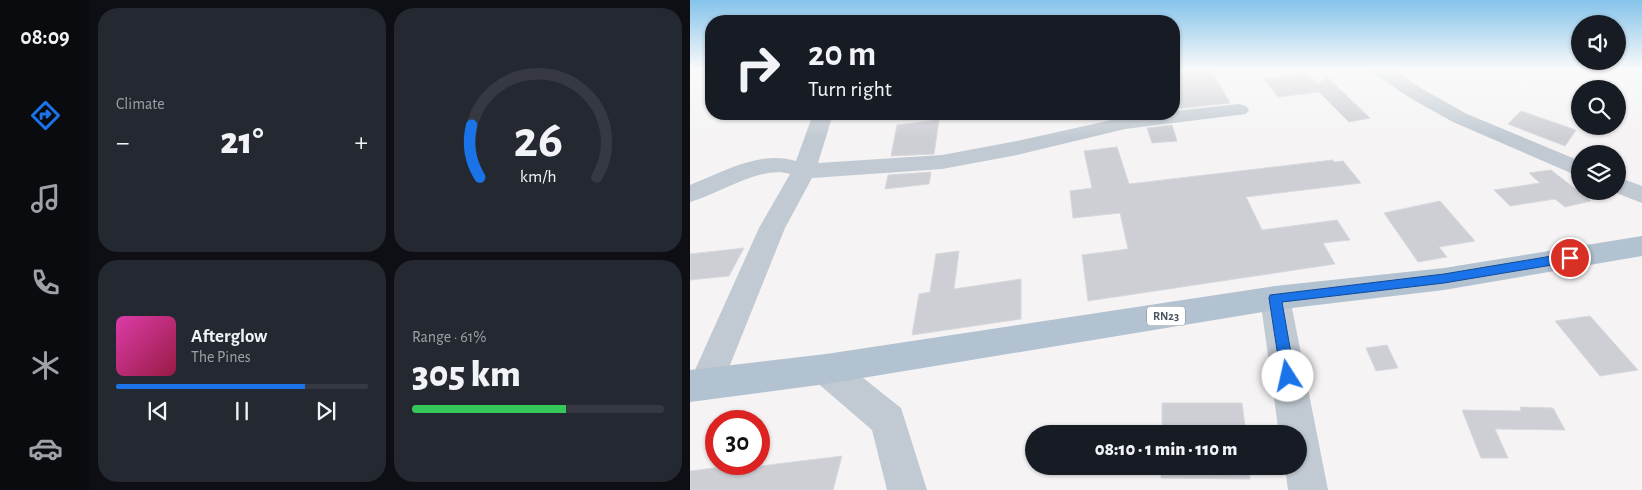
<!DOCTYPE html>
<meta charset="utf-8">
<style>
:root{--surface:#171b24;--page:#242831;--text:#f1f3f6;--muted:#9ea1a6;--line:#363941;--accent:#1a73e8}
body{margin:0;font-family:"Alegreya Sans",sans-serif;background:var(--page);color:var(--text);height:100vh;display:flex;flex-direction:column;font-size:19px;white-space:nowrap}
*{box-sizing:border-box;margin:0}
p{font-size:16px;color:var(--muted)}
.icon{flex:none;width:28px;height:28px;fill:none;stroke:currentColor;stroke-width:2;stroke-linecap:round;stroke-linejoin:round}
.map{position:relative;flex:1;overflow:hidden}
.side{display:flex;flex-direction:column;gap:8px;padding:8px;background:#0d0f14;width:600px}
.side>*{flex:none}
.hud{position:absolute;left:15px;top:15px;width:475px;height:105px;border-radius:20px;box-shadow:0 1px 4px #0004;background:#171b24;color:var(--text);overflow:hidden}
.fabs{position:absolute;left:881px;top:15px;display:grid;gap:10px}
.fabs a{display:grid;place-items:center;width:55px;height:55px;border-radius:50%;background:var(--surface);box-shadow:0 1px 4px #0004;font-size:25px}
.speed{position:absolute;left:15px;top:410px;display:flex;gap:10px;font-size:25px;font-weight:700;text-align:center}
.speed>*{display:grid;place-content:center;width:65px;height:65px;border-radius:50%;background:var(--surface);box-shadow:0 1px 4px #0004;line-height:1}
.speed .limit{border:8px solid #d22;background:#fff;color:#111}
.pin{position:absolute;display:grid;place-items:center;width:42px;height:42px;color:#fff;margin:-21px;border:2px solid #fff;border-radius:50%;box-shadow:0 1px 5px #0007}
.me{position:absolute;width:55px;margin:-28px;rotate:350deg;stroke-linejoin:round;filter:drop-shadow(0 0 4px #0008)}
.turn{display:flex;align-items:center;gap:18px;height:105px;padding:0 20px;font-size:22px}
.turn .icon{width:65px;height:65px;stroke-width:2.5}
.turn b{display:block;font-size:35px;line-height:42px}
.big{font-size:38px;font-weight:800;line-height:1.1}
.side .card{flex:1;display:flex;flex-direction:column;justify-content:center;gap:8px;min-width:0;padding:0 18px;border-radius:20px;background:var(--page)}
.side .dial{align-items:center;gap:0}
.dial svg{height:130px;overflow:visible;fill:none;stroke:var(--line);stroke-width:7;stroke-linecap:round;text-anchor:middle}
.dial text{fill:var(--text);stroke:none}
.song{display:flex;align-items:center;gap:15px}
.cover{width:60px;height:60px;border-radius:8px;background:linear-gradient(135deg,hsl(320 70% 55%),hsl(340 70% 35%))}
.played{height:5px;border-radius:2px;background:linear-gradient(90deg,var(--accent) 75%,var(--line) 75%)}
.keys{display:flex;justify-content:space-around;direction:ltr}
.heat{display:flex;justify-content:space-between;align-items:center;font-size:28px;direction:ltr}
.charge{height:8px;border-radius:4px;background:linear-gradient(90deg,#34c759 61%,var(--line) 0)}
.side .tiles{flex:1;display:grid;gap:8px;grid-template-columns:repeat(2,1fr)}
.trip{position:absolute;left:335px;top:425px;width:282px;height:50px;border-radius:25px;background:var(--surface);box-shadow:0 1px 4px #0004;font-weight:800;line-height:50px;text-align:center}
main{display:flex;flex:1;min-height:0}
.menu{display:flex;flex-direction:column;width:90px;justify-content:space-around;align-items:center;background:#090b0e;color:var(--muted)}
.menu .icon{width:35px;height:35px}
.menu .current{color:var(--accent)}
.menu b{font-size:22px;color:var(--text)}
.map>svg:first-child{display:block}
</style>
<main>
<nav class="menu">
<b>08:09</b>
<svg class="icon current" aria-label="directions" viewBox="0 0 24 24"><path d="M12 3l9 9-9 9-9-9zM9 14v-3h6M13 9l2 2-2 2"/></svg>
<svg class="icon" aria-label="music" viewBox="0 0 24 24"><path d="M9 18V5l10-2v13"/><circle cx="6" cy="18" r="3"/><circle cx="16" cy="16" r="3"/></svg>
<svg class="icon" aria-label="phone" viewBox="0 0 24 24"><path d="M5 4h4l2 5-3 2q2 4 5 5l2-3 5 2v4C11 20 4 13 5 4z"/></svg>
<svg class="icon" aria-label="climate" viewBox="0 0 24 24"><path d="M12 3v18M4 7l16 10M4 17L20 7"/></svg>
<svg class="icon" aria-label="car" viewBox="0 0 24 24"><path d="M5 17H2v-5l4-1 3-4h7l3 4 3 1v5h-3M9 17h6M6 11h13"/><circle cx="7" cy="17" r="2"/><circle cx="17" cy="17" r="2"/></svg>
</nav>
<section class="side">
<div class="tiles">
<div class="card"><p>Climate</p>
<div class="heat"><a>−</a><b class="big">21°</b><a>+</a></div>
</div>
<div class="card dial"><svg viewBox="0 0 100 80">
<path d="M14 69A42 42 0 1 1 86 69"/>
<path d="M14 69A42 42 0 0 1 9 37" stroke="#1a73e8"/>
<text x="50" y="56" font-size="32" font-weight="700">26</text>
<text x="50" y="72" font-size="11">km/h</text>
</svg></div>
<div class="card">
<div class="song"><i class="cover"></i><div><b>Afterglow</b><p>The Pines</p></div></div>
<div class="played"></div>
<div class="keys"><svg class="icon" aria-label="previous" viewBox="0 0 24 24"><path d="M18 5L8 12l10 7zM5 5v14"/></svg><svg class="icon" aria-label="pause" viewBox="0 0 24 24"><path d="M8 5v14M16 5v14"/></svg><svg class="icon" aria-label="next" viewBox="0 0 24 24"><path d="M6 5l10 7-10 7zM19 5v14"/></svg></div>
</div>
<div class="card"><p>Range · 61%</p><b class="big">305 km</b><div class="charge"></div></div>
</div>
</section>
<div class="map">
<svg width="952" height="490" viewBox="0 0 952 490">
<rect width="100%" height="100%" fill="#f5f3f3"/>
<path fill="#cdcfd5" stroke="#d7d9de" d="M508 69H521L540 103 484 109V72Z
M616 72 629 84 636 76 680 118 659 122 629 92 588 97 574 79Z
M831 111 886 130 875 146 818 124Z
M249 120 244 154 201 156 207 125Z
M482 125 487 141 462 143 457 128Z
M427 147 439 184 643 160 644 162 653 161 671 183 556 197 572 230 647 220 660 240 633 243 645 264 398 301 392 255 438 249 430 213 383 218 380 191 402 188 394 151Z
M861 170 901 201 875 207 865 199 820 206 804 190 850 183 839 173Z
M241 172 239 184 195 189 198 175Z
M750 201 785 241 749 247 757 257 728 262 694 213Z
M54 248 39 276 0 280V254Z
M269 251 264 289 331 279V319L222 335 229 294 240 292 246 254Z
M900 316 948 370 910 376 865 321Z
M697 345 708 368 686 371 676 348Z
M472 403H552L556 434H472Z
M830 407 863 408 875 430 805 429 818 458H791L772 410 831 411Z
M152 456 143 490H0V471L40 466 38 470Z
M471 466H559L560 479 471 478Z"/>
<g fill="none" stroke-linecap="round" stroke-linejoin="round">
<path fill="#c1cad2" fill-rule="evenodd" d="M681 69H703L734 90 777 114 890 161V177L763 122 720 98 683 73Z
M549 104 556 106 559 110 556 114 435 129 327 155 252 169 122 178 95 228 28 395 16 400 4 395 0 381 69 228 100 174C70 165 30 194 0 202V185C33 172 70 150 106 161L123 114H143L128 163 252 155 327 141 435 117 484 114V111Z
M928 177 952 186V203L921 191H928Z
M585 286 596 290 600 298 638 490H598L595 466H609V434H589L570 298 574 290Z
M136 354 148 358 211 408 237 490H197L182 430 124 380 119 369 124 358Z"/>
<path fill="#b3c2d1" fill-rule="evenodd" d="M952 236V256L754 290 585 310 136 384 0 402V370L136 354 585 286 754 268Z"/>
</g>
<linearGradient id="sky" x2="0" y2="1"><stop stop-color="#85c3ea"/><stop offset="0.5" stop-color="#fafafa"/><stop offset="1" stop-color="#fafafa" stop-opacity="0"/></linearGradient>
<rect width="952" height="138" fill="url(#sky)"/>
<path fill="#1a73e8" stroke="#114b97" d="M880 253 886 258 880 262 754 283 592 302 605 376 603 380 598 382 593 380 591 376 579 298 580 295 754 274Z"/>
<g text-anchor="middle" dominant-baseline="central" stroke-width="4" stroke-linejoin="round" paint-order="stroke">
<rect fill="#fff" stroke="#808990" stroke-width="1" x="457" y="306.5" width="38" height="19" rx="4"/>
<g font-size="12" font-weight="bold" fill="#4a5661">
<text x="476" y="316">RN23</text>
</g>
</g>
</svg>
<div class="fabs">
<a><svg class="icon" aria-label="sound" viewBox="0 0 24 24"><path d="M4 9h4l5-4v14l-5-4H4zM17 9q2 3 0 6"/></svg></a>
<a><svg class="icon" aria-label="search" viewBox="0 0 24 24"><circle cx="10" cy="10" r="6"/><path d="M15 15l6 6"/></svg></a>
<a><svg class="icon" aria-label="layers" viewBox="0 0 24 24"><path d="M12 4l9 5-9 5-9-5zM3 14l9 5 9-5"/></svg></a>
</div>
<div class="speed"><div class="limit">30</div></div>
<div class="pin" style="left:880px;top:258px;background:#d93025"><svg class="icon" aria-label="arrive" viewBox="0 0 24 24"><path d="M6 21V4h12l-3 4 3 4H6"/></svg></div>
<svg class="me" style="left:598px;top:376px" viewBox="-20 -20 40 40"><circle r="19" fill="#fff"/><path d="M0-13L10 11 0 6-10 11z" fill="#1a73e8"/></svg>
<div class="trip">08:10 · 1 min · 110 m</div>
<div class="hud">
<div class="turn"><svg class="icon" aria-label="right" viewBox="0 0 24 24"><path d="M7 20v-9h11M14 6l5 5-5 5"/></svg><div><b>20 m</b>Turn right</div></div>
</div>
</div>
</main>
